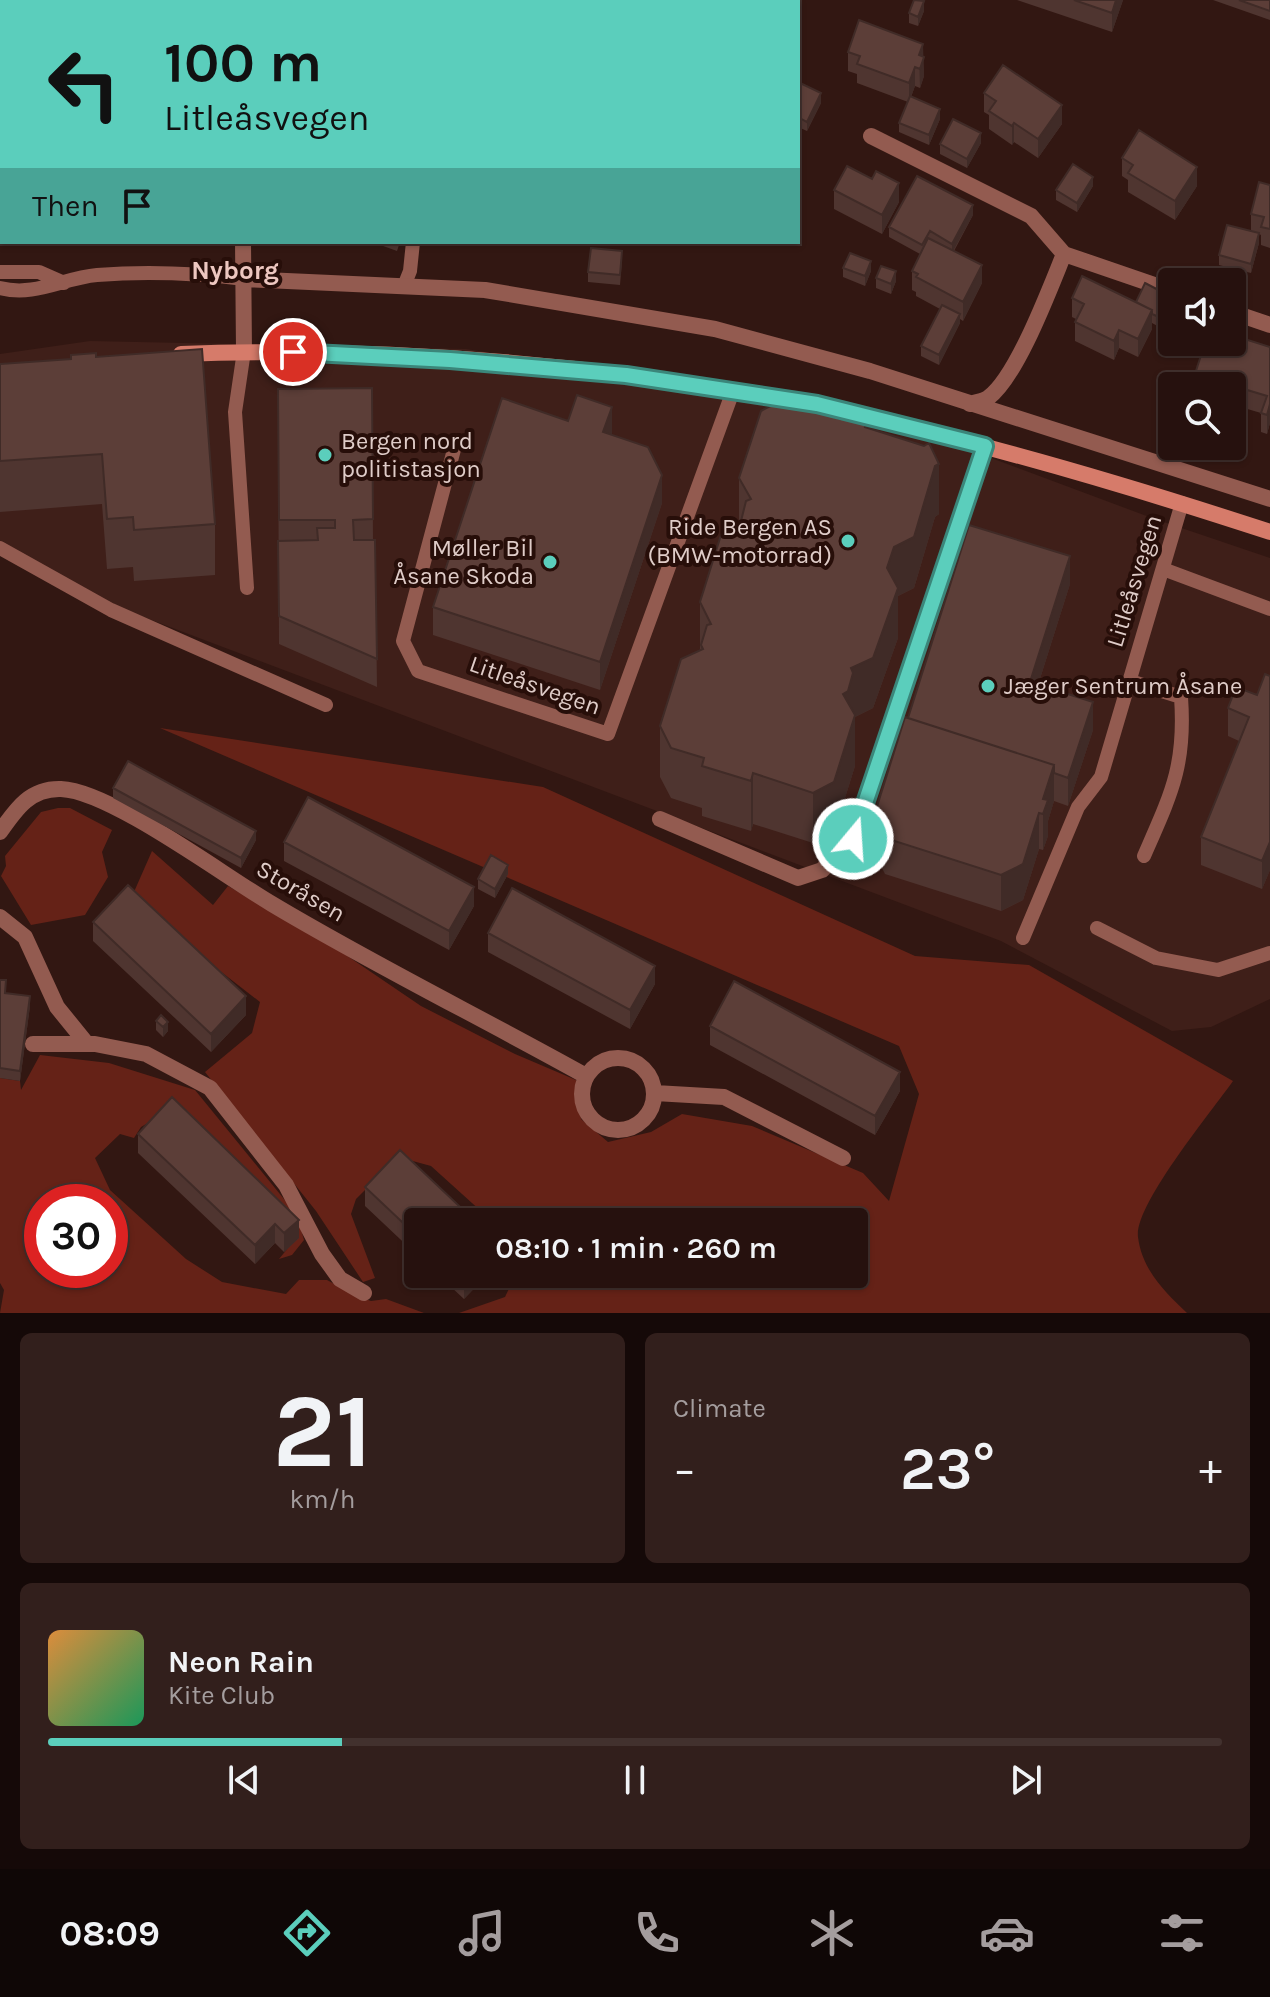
<!DOCTYPE html>
<meta charset="utf-8">
<style>
:root{--surface:#26110e;--page:#321f1c;--text:#f1f3f6;--muted:#a49d9e;--line:#42312e;--accent:#5bcebc}
body{margin:0;font-family:Karla,sans-serif;background:var(--page);color:var(--text);height:100vh;display:flex;flex-direction:column;font-size:30px;white-space:nowrap}
*{box-sizing:border-box;margin:0}
p{font-size:26px;color:var(--muted)}
.icon{flex:none;width:44px;height:44px;fill:none;stroke:currentColor;stroke-width:2;stroke-linecap:round;stroke-linejoin:round}
.map{position:relative;height:1313px;overflow:hidden}
.panel{display:flex;flex-direction:column;gap:20px;padding:20px;background:#150908;flex:1}
.panel>*{flex:none}
.hud{position:absolute;left:0px;top:0px;width:800px;height:244px;box-shadow:0 2px 6px #0004,0 0 0 2px var(--line);background:#5bcebc;color:#111;overflow:hidden}
.buttons{position:absolute;left:1158px;top:268px;display:grid;gap:16px}
.buttons a{display:grid;place-items:center;width:88px;height:88px;border-radius:8px;background:var(--surface);box-shadow:0 2px 6px #0004,0 0 0 2px var(--line);font-size:40px}
.speed{position:absolute;left:24px;top:1184px;display:flex;gap:16px;font-size:40px;font-weight:700;text-align:center}
.speed>*{display:grid;place-content:center;width:104px;height:104px;border-radius:50%;background:var(--surface);box-shadow:0 2px 6px #0004,0 0 0 2px var(--line);line-height:1}
.speed .limit{border:12px solid #d22;background:#fff;color:#111}
.pin{position:absolute;display:grid;place-items:center;width:68px;height:68px;color:#fff;margin:-34px;border:4px solid #fff;border-radius:50%;box-shadow:0 2px 8px #0007}
.me{position:absolute;width:88px;margin:-44px;rotate:18deg;stroke-linejoin:round;filter:drop-shadow(0 0 6px #0008)}
.turn{display:flex;align-items:center;gap:28px;height:168px;padding:0 32px;font-size:36px}
.turn .icon{width:104px;height:104px;stroke-width:2.5}
.turn b{display:block;font-size:56px;line-height:68px}
.then{display:flex;align-items:center;height:76px;padding:0 32px;background:#0003;gap:16px;font-size:30px}
.big{font-size:60px;font-weight:600;line-height:1.1}
.panel .tile{flex:1;display:flex;flex-direction:column;justify-content:center;gap:12px;min-width:0;padding:0 28px;border-radius:12px;background:var(--page)}
.panel .dial{align-items:center;gap:0}
.dial b{font-size:104px;line-height:1}
.song{display:flex;align-items:center;gap:24px}
.cover{width:96px;height:96px;border-radius:12px;background:linear-gradient(135deg,hsl(30 70% 55%),hsl(150 70% 35%))}
.played{height:8px;border-radius:4px;background:linear-gradient(90deg,var(--accent) 25%,var(--line) 25%)}
.keys{display:flex;justify-content:space-around;direction:ltr}
.heat{display:flex;justify-content:space-between;align-items:center;font-size:44px;direction:ltr}
.panel .tiles{flex:1;display:grid;gap:20px;grid-template-columns:1fr 1fr}
.tile:last-child{grid-column:span 2}
.trip{position:absolute;left:404px;top:1208px;width:464px;height:80px;border-radius:8px;background:var(--surface);box-shadow:0 2px 6px #0004,0 0 0 2px var(--line);font-weight:600;line-height:80px;text-align:center}
.tab-bar{display:flex;height:128px;justify-content:space-around;align-items:center;background:#0f0706;color:var(--muted)}
.tab-bar .icon{width:56px;height:56px}
.tab-bar .current{color:var(--accent)}
.tab-bar b{font-size:36px;color:var(--text)}
.map>svg:first-child{display:block}
</style>
<div class="map">
<svg width="1270" height="1313" viewBox="0 0 1270 1313">
<rect width="100%" height="100%" fill="#321712"/>
<path fill="#3f1f19" d="M90 341 466 349 870 413 1152 518 1270 558V999L1211 1027 1172 1031 1001 941 125 610 0 549V354Z"/>
<path fill="#652217" fill-rule="evenodd" d="M160 728 543 787 915 956 1029 965 1233 1081C1212 1111 1134 1205 1138 1237 1142 1270 1165 1292 1187 1313H459L505 1297 516 1274H854V1222H493L431 1166 398 1157 356 1199 351 1214 375 1278 363 1282 316 1211 205 1072 252 1033 260 1002 130 901 152 851 213 905 228 886 343 953 421 1006 515 1054 576 1080 581 1119 608 1142 651 1132 682 1114 752 1126 863 1173 889 1201 919 1094 899 1046Z
M58 808H70L112 830 102 852 108 877 85 915 31 925 1 876 6 866 5 856 41 812Z
M40 1055 109 1063 195 1090 297 1215 304 1240 292 1255 279 1259 293 1242 172 1109 141 1127 134 1138 120 1134 95 1158 110 1190 186 1259 222 1282 286 1294 299 1280H327L357 1296 371 1301 386 1299 424 1313H0L4 1290 0 1283V1078L20 1081 21 1090ZM42 1202H110V1270H42Z"/>
<g fill="none" stroke-linecap="round" stroke-linejoin="round">
<path stroke="#935b50" stroke-width="14" d="M0 272H39L64 283
M404 286 410 271 413 242
M0 288C35 297 63 278 97 275 147 271 195 273 245 279
M244 351 235 412 247 588
M456 442 403 641 418 671 608 734 733 391
M0 548 111 610 326 705
M1163 569 1270 609
M1130 681 1181 697C1186 766 1171 794 1144 856
M1097 928 1156 958 1218 970 1270 953
M1023 938 1078 807 1101 777 1182 503"/>
<path stroke="#935b50" stroke-width="16" d="M231 0V2
M871 136 1031 216 1064 254C1050 288 1017 377 988 398 984 401 975 402 970 404
M243 242 244 351
M1064 254 1172 291
M245 279 485 290 715 329 870 371 1270 499
M1232 312 1270 325
M660 819 798 878 822 870 853 839 985 446
M0 832C16 809 30 788 61 789 111 791 224 876 272 904 374 965 482 1018 586 1076
M0 917 25 937 57 1007 87 1044
M33 1044H95L146 1054 210 1088 286 1185 322 1254 340 1279 364 1293
M582 1094a36 36 0 1 1 72 0a36 36 0 1 1-72 0Z
M655 1093 724 1097 843 1158"/>
<path stroke="#d67b6a" stroke-width="16" d="M181 354C392 346 607 366 815 404 852 411 889 422 927 432 1042 460 1157 495 1270 532"/>
</g>
<path fill="#4f3530" d="M0 0H35V2H2V72L0 71Z
M250 0H354L355 2H253Z
M1017 0H1123L1112 32Z
M1213 0H1270V20Z
M924 11 918 26 909 23V13Z
M848 52 923 57 924 76 920 88 915 86 911 97 940 119 929 145 899 132V123L908 102 857 83V74L848 71Z
M798 82 821 103 807 131 798 127Z
M984 93 1062 124 1038 158 1014 142 1012 145 989 129V115L984 112Z
M981 143 967 168 940 154V144Z
M1122 158 1197 186 1175 220 1128 192V180L1122 176Z
M872 179 899 202 882 234 834 209V190Z
M1270 185V248L1261 245V235L1259 234V243L1251 273 1219 265V255L1251 231V214Z
M1093 186 1077 212 1056 200V190Z
M973 215 954 251 982 283 963 321 960 319V323L939 365 921 356V346L940 309 916 296V292L912 290V271L920 254 889 237V227Z
M372 242H400L397 251Z
M622 260 620 285 588 282V272Z
M843 268 871 271 865 286 843 277Z
M876 278 896 281 891 294 876 288Z
M1172 297V306L1161 328 1152 323V329L1138 357 1119 348 1114 360 1075 341V322L1076 319 1072 317V298L1136 302Z
M1270 347V423L1267 434 1261 432V413L1244 408V405L1232 402V386H1195V374L1212 352Z
M96 357 215 524V575L134 581 133 567 107 569 102 504 0 512V364Z
M372 388 373 540H375L377 687 279 644 278 389Z
M870 428 939 514 935 517 914 588 898 596V638L873 708 855 717V766L834 833 813 843 753 824 751 831 702 816V808L671 798 660 777V726L700 650V602L739 526V478Z
M612 435 662 503 600 690 433 635V607Z
M1070 584 1038 685 1093 730 1068 806 1054 801 1048 821V836L1043 850 1039 849 1023 900 1001 911 885 874 874 852V816L908 718Z
M1270 676V870L1262 889 1201 865V837L1239 741 1228 736V708L1257 695Z
M113 788 256 840 241 868 113 798Z
M284 842 474 906 449 950 284 861Z
M508 874 495 898 478 889V879Z
M93 922 246 1015 211 1052 93 941Z
M488 933 655 984 630 1029 488 952Z
M0 980 6 993 30 1006 20 1081 0 1078Z
M156 1021 168 1031 163 1037 156 1030Z
M710 1026 900 1091 875 1135 710 1045Z
M138 1134 299 1238 284 1252 275 1243 255 1264 138 1153Z
M365 1187 418 1222V1256L365 1206Z
M437 1274H488L464 1299Z"/>
<path fill="#402b27" d="M1116 0H1123L1112 32V13Z
M924 1V11L918 26V17Z
M923 44 924 76 920 88 919 55Z
M915 67V86L909 102V83Z
M821 93V103L807 131V122Z
M1062 105V124L1038 158V139Z
M940 109V119L929 145V135Z
M1014 123V142L1012 145V126Z
M981 133V143L967 168V159Z
M1197 167V186L1175 220V201Z
M1093 177V186L1077 212V203Z
M899 183V202L882 234V215Z
M973 205V215L952 253V244Z
M1259 233V243L1251 273V264Z
M871 261V271L865 286V276Z
M982 265V283L963 321V302Z
M896 271V281L891 294V284Z
M1172 297V306L1161 328V318Z
M1152 310V329L1138 357V339Z
M960 314V323L939 365V355Z
M1119 330V348L1114 360V341Z
M1270 404V423L1267 434V415Z
M612 407V435L603 432Z
M870 413V464L865 427Z
M939 464V514L935 517 914 588 898 596V638L873 708 855 717V766L834 833 813 843V793L851 668 894 547 935 466Z
M662 475V503L600 690V662Z
M1070 556V584L1030 710V682Z
M1093 702V730L1068 806V778Z
M1054 765V801L1048 821V836L1043 850V799Z
M753 773V824L751 831V781Z
M1039 813V849L1023 900 1001 911V875Z
M256 831V840L241 868V858Z
M1270 842V870L1262 889V861Z
M508 865V874L495 898V889Z
M474 887V906L449 950V931Z
M655 966V984L630 1029V1010Z
M30 996V1006L20 1081V1071Z
M246 996V1015L211 1052V1034Z
M168 1022V1031L163 1037V1027Z
M900 1072V1091L875 1135V1116Z
M299 1220V1238L284 1252V1233Z
M275 1224V1243L255 1264V1245Z
M470 1274H488L464 1299V1281Z"/>
<path fill="#5c3e38" stroke="#402b27" stroke-width="2" d="M0 0H32L31 2H2V53L0 52Z
M51 0H82V2H51Z
M278 0H354L355 1 279 2Z
M914 0 924 1 918 17 909 13Z
M1074 0H1116L1112 13Z
M1239 0H1270V11Z
M859 20 923 44 919 55 924 57 920 69 915 67 909 83 857 64 860 56 848 52Z
M1003 65 1062 105 1038 139 1014 123 1012 126 989 111 996 101 984 93Z
M798 82 821 93 807 122 798 117Z
M910 96 940 109 929 135 899 123Z
M953 119 981 133 967 159 940 144Z
M1139 130 1197 167 1175 201 1128 173 1133 165 1122 158Z
M1073 164 1093 177 1077 203 1056 190Z
M847 166 872 179 876 171 899 183 882 215 834 190Z
M917 176 973 205 952 244 930 231 922 245 889 227Z
M1259 182 1270 185V229L1261 227 1264 217 1251 214Z
M1227 225 1259 233 1251 264 1219 255Z
M928 238 982 265 963 302 916 277 918 274 912 271Z
M591 248 622 251 620 275 588 272Z
M850 253 871 261 865 276 843 268Z
M881 266 896 271 891 284 876 278Z
M1082 276 1152 310 1138 339 1119 330 1114 341 1075 322 1084 304 1072 298Z
M1145 283 1172 297 1161 318 1152 314V310L1136 302Z
M942 305 960 314 939 355 921 346Z
M1232 335 1270 347V404L1267 415 1261 413 1267 396 1244 389 1245 386 1195 374 1203 349 1212 352 1215 342H1232Z
M202 349 215 524 134 530 133 517 107 519 102 454 0 461V364L71 359V355L96 353V357Z
M372 388 373 519 353 520 354 540H375L377 659 279 616 278 541 318 540 317 528H335V520H279L278 389Z
M577 395 612 407 603 432 648 447 662 475 600 662 433 607 502 398 568 421Z
M782 400 840 419 844 405 870 413 865 427 924 446 929 443 939 464 935 466 914 537 894 547 887 568 898 588 873 658 851 668 853 673 848 691 843 694 855 715 834 782 813 793 753 773 751 781 702 766 704 758 671 748 660 726 681 659 703 649 701 645 707 625 711 624 700 602 721 535 743 524 741 521 746 501 751 499 739 478 761 411Z
M969 525 1070 556 1030 682 1093 702 1068 778 1054 773V765L908 718Z
M1265 674 1270 676V842L1262 861 1201 837 1249 717 1228 708 1236 687 1257 695Z
M905 717 1054 765 1043 799 1048 800 1043 814 1039 813 1023 864 1001 875 885 838 874 816Z
M128 761 256 831 241 858 113 788Z
M308 797 474 887 449 931 284 842Z
M491 855 508 865 495 889 478 879Z
M128 885 246 996 211 1034 93 922Z
M512 888 655 966 630 1010 488 933Z
M0 980H6L5 993 30 996 20 1071 0 1068Z
M734 981 900 1072 875 1116 710 1026Z
M161 1015 168 1022 163 1027 156 1021Z
M172 1097 299 1220 284 1233 275 1224 255 1245 138 1134Z
M400 1150 476 1222H418V1237L365 1187Z
M457 1274H470L464 1281Z"/>
<g fill="none" stroke-linecap="round" stroke-linejoin="round">
<g stroke="#3b867a" stroke-width="20">
<path id="route" d="M293 352 450 360 626 375 817 404 985 446 853 839"/>
</g>
<use href="#route" stroke="#5bcebc" stroke-width="14"/>
</g>
<g fill="#5bcebc" stroke="#270e09" stroke-width="3">
<circle cx="325" cy="455" r="8"/>
<circle cx="848" cy="541" r="8"/>
<circle cx="550" cy="562" r="8"/>
<circle cx="988" cy="686" r="8"/>
</g>
<g text-anchor="middle" dominant-baseline="central" stroke-width="8" stroke-linejoin="round" paint-order="stroke">
<g font-size="24" fill="#dfccc8" stroke="#270e09" text-anchor="start">
<text x="341" y="441">Bergen nord<tspan x="341" dy="28">politistasjon</tspan></text>
<text x="832" y="527" text-anchor="end">Ride Bergen AS<tspan x="832" dy="28">(BMW-motorrad)</tspan></text>
<text x="534" y="548" text-anchor="end">Møller Bil<tspan x="534" dy="28">Åsane Skoda</tspan></text>
<text x="1004" y="686">Jæger Sentrum Åsane</text>
</g>
<g font-size="24" fill="#dfccc8" stroke="#270e09">
<text transform="translate(1134 581) rotate(-73)">Litleåsvegen</text>
<text transform="translate(535 685) rotate(19)">Litleåsvegen</text>
<text transform="translate(301 891) rotate(30)">Storåsen</text>
</g>
<g font-size="26" font-weight="bold" fill="#edc7c0" stroke="#270e09">
<text x="235" y="270">Nyborg</text>
</g>
</g>
</svg>
<div class="buttons">
<a><svg class="icon" aria-label="sound" viewBox="0 0 24 24"><path d="M4 9h4l5-4v14l-5-4H4zM17 9q2 3 0 6"/></svg></a>
<a><svg class="icon" aria-label="search" viewBox="0 0 24 24"><circle cx="10" cy="10" r="6"/><path d="M15 15l6 6"/></svg></a>
</div>
<div class="speed"><div class="limit">30</div></div>
<div class="pin" style="left:293px;top:352px;background:#d93025"><svg class="icon" aria-label="arrive" viewBox="0 0 24 24"><path d="M6 21V4h12l-3 4 3 4H6"/></svg></div>
<svg class="me" style="left:853px;top:839px" viewBox="-20 -20 40 40"><circle r="17" fill="#5bcebc" stroke="#fff" stroke-width="3"/><path d="M0-11L8 9 0 5-8 9z" fill="#fff"/></svg>
<div class="trip">08:10 · 1 min · 260 m</div>
<div class="hud">
<div class="turn"><svg class="icon" aria-label="left" viewBox="0 0 24 24"><path d="M17 20v-9H6M10 6l-5 5 5 5"/></svg><div><b>100 m</b>Litleåsvegen</div></div>
<div class="then">Then<svg class="icon" aria-label="arrive" viewBox="0 0 24 24"><path d="M6 21V4h12l-3 4 3 4H6"/></svg></div>
</div>
</div>
<section class="panel">
<div class="tiles">
<div class="tile dial"><b>21</b><p>km/h</p></div>
<div class="tile"><p>Climate</p>
<div class="heat"><a>−</a><b class="big">23°</b><a>+</a></div>
</div>
<div class="tile">
<div class="song"><i class="cover"></i><div><b>Neon Rain</b><p>Kite Club</p></div></div>
<div class="played"></div>
<div class="keys"><svg class="icon" aria-label="previous" viewBox="0 0 24 24"><path d="M18 5L8 12l10 7zM5 5v14"/></svg><svg class="icon" aria-label="pause" viewBox="0 0 24 24"><path d="M8 5v14M16 5v14"/></svg><svg class="icon" aria-label="next" viewBox="0 0 24 24"><path d="M6 5l10 7-10 7zM19 5v14"/></svg></div>
</div>
</div>
</section>
<nav class="tab-bar">
<b>08:09</b>
<svg class="icon current" aria-label="directions" viewBox="0 0 24 24"><path d="M12 3l9 9-9 9-9-9zM9 14v-3h6M13 9l2 2-2 2"/></svg>
<svg class="icon" aria-label="music" viewBox="0 0 24 24"><path d="M9 18V5l10-2v13"/><circle cx="6" cy="18" r="3"/><circle cx="16" cy="16" r="3"/></svg>
<svg class="icon" aria-label="phone" viewBox="0 0 24 24"><path d="M5 4h4l2 5-3 2q2 4 5 5l2-3 5 2v4C11 20 4 13 5 4z"/></svg>
<svg class="icon" aria-label="climate" viewBox="0 0 24 24"><path d="M12 3v18M4 7l16 10M4 17L20 7"/></svg>
<svg class="icon" aria-label="car" viewBox="0 0 24 24"><path d="M5 17H2v-5l4-1 3-4h7l3 4 3 1v5h-3M9 17h6M6 11h13"/><circle cx="7" cy="17" r="2"/><circle cx="17" cy="17" r="2"/></svg>
<svg class="icon" aria-label="filters" viewBox="0 0 24 24"><path d="M4 7h16M4 17h16"/><circle cx="9" cy="7" r="2"/><circle cx="15" cy="17" r="2"/></svg>
</nav>
